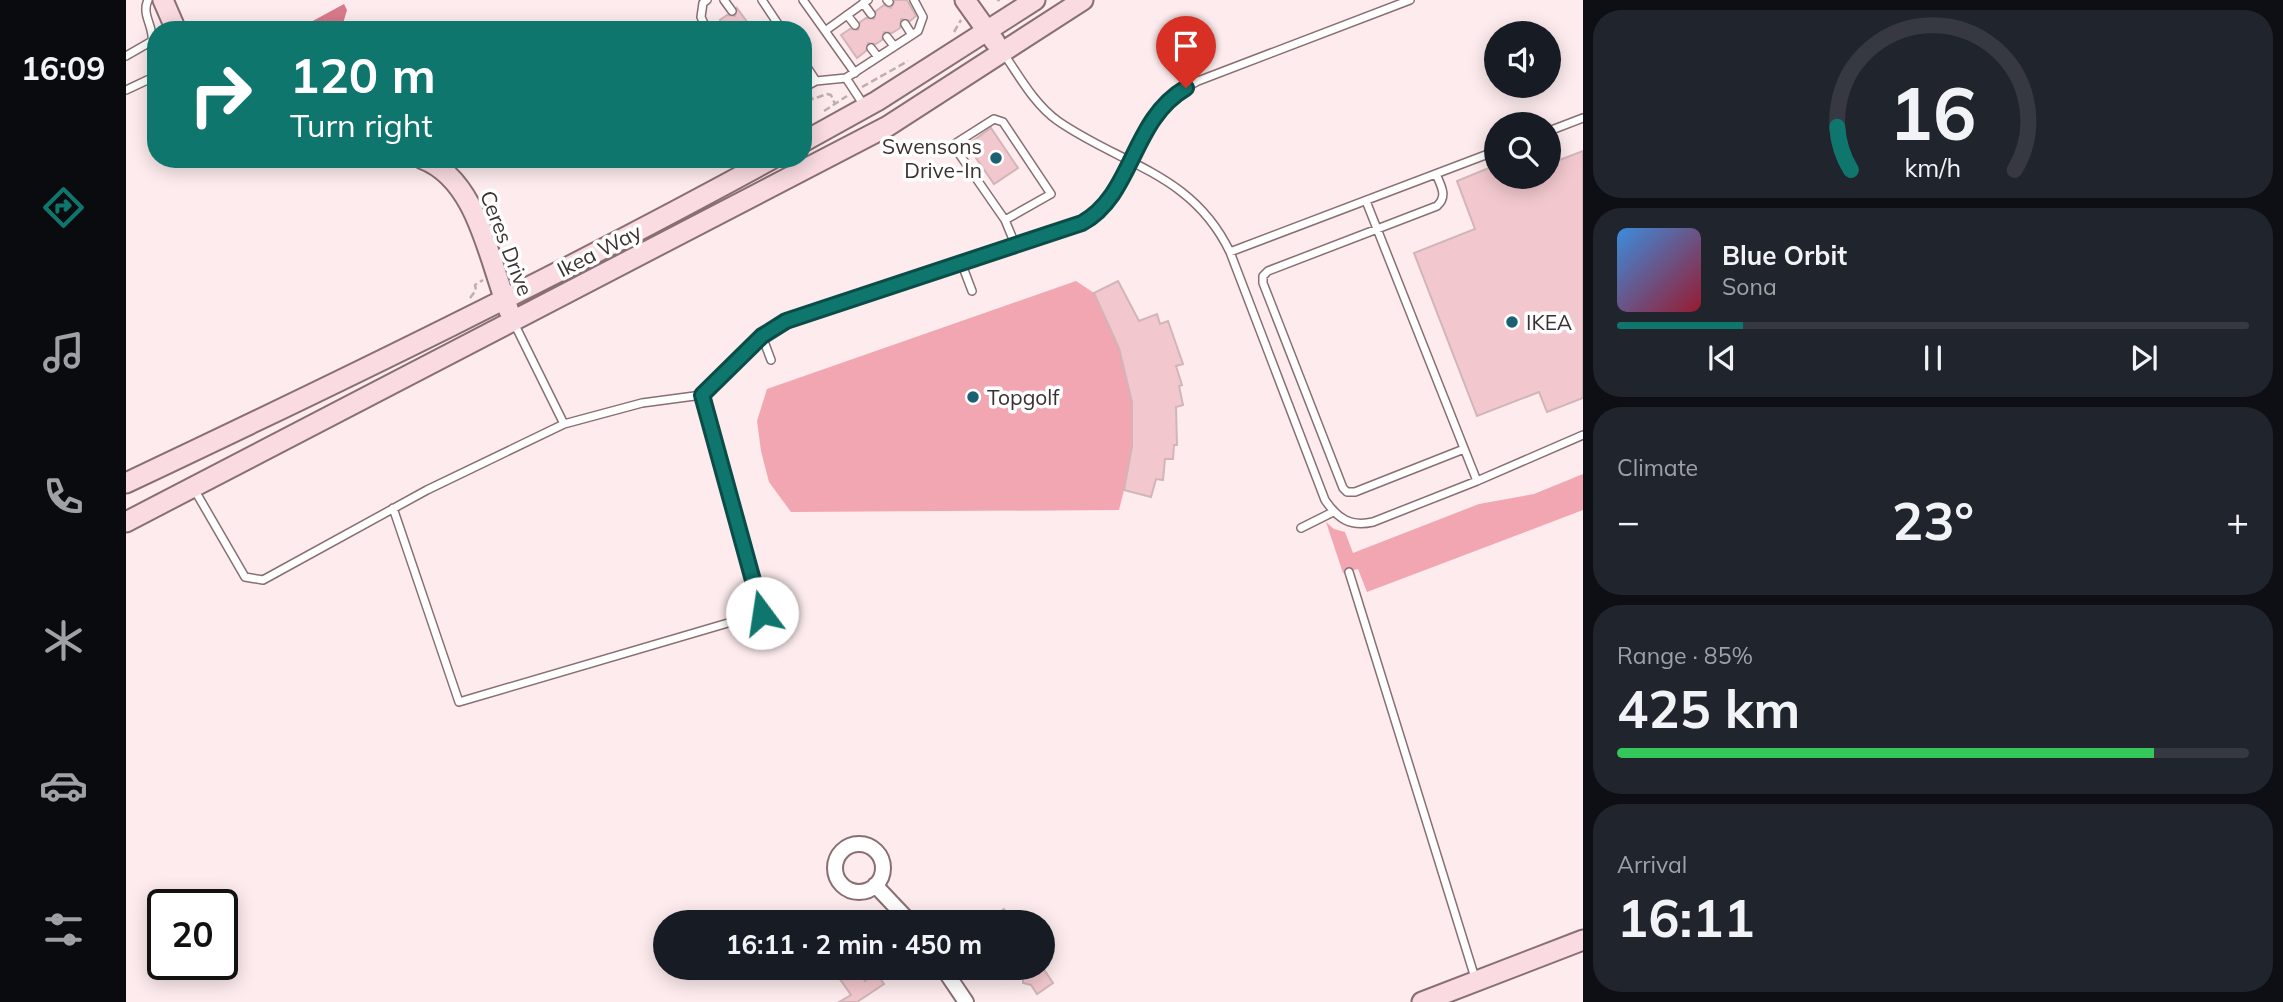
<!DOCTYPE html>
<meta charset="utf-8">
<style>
:root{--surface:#171b24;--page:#20242c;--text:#f1f3f6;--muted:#9ea1a6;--line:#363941;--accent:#0f766e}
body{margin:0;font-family:Mulish,sans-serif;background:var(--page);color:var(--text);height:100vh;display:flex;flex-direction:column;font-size:26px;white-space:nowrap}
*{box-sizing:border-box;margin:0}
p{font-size:23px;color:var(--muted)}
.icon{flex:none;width:38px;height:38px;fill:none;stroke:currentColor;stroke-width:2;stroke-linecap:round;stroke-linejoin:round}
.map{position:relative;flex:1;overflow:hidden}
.sheet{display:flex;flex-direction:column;gap:10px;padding:10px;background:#0d0f14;width:700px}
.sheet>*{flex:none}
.top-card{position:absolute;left:21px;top:21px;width:665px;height:147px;border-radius:28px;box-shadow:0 4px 18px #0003;background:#0f766e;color:#fff;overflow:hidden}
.buttons{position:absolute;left:1358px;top:21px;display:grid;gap:14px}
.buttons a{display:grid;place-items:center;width:77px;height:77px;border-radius:50%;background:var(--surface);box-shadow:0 4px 18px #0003;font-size:35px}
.speed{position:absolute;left:21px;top:889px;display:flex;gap:14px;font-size:35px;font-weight:700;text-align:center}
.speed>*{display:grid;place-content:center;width:91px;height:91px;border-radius:50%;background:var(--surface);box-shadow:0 4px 18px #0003;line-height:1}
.speed .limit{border:4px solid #111;border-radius:10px;background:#fff;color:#111}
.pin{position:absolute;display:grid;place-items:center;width:60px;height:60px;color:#fff;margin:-72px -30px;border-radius:50% 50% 50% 0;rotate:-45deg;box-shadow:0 0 7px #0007}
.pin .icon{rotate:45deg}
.me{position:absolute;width:77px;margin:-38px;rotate:346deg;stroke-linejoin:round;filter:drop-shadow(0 0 5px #0008)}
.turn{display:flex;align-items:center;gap:24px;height:147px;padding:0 28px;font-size:32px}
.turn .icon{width:91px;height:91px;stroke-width:2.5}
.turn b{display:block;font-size:49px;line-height:60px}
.big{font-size:52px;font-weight:700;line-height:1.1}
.sheet .tile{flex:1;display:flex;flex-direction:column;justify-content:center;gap:10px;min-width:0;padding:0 24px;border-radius:28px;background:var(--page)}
.sheet .dial{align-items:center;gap:0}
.dial svg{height:182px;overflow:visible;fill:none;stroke:var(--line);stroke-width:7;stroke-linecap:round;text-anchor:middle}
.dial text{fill:var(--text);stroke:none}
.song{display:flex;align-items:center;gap:21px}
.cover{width:84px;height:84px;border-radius:10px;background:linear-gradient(135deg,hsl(210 70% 55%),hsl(350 70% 35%))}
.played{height:7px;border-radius:4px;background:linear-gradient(90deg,var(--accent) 20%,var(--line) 20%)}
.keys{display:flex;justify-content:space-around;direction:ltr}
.heat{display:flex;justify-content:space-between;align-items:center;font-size:38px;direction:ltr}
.charge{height:10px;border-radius:5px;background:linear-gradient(90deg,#34c759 85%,var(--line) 0)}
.trip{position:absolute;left:527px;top:910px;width:402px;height:70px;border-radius:35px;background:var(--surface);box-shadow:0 4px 18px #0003;font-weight:700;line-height:70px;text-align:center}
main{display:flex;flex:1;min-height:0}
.menu{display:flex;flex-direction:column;width:126px;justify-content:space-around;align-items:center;background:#090b0e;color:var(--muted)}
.menu .icon{width:49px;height:49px}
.menu .selected{color:var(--accent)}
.menu b{font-size:32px;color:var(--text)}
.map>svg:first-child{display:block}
</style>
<main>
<nav class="menu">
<b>16:09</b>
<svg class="icon selected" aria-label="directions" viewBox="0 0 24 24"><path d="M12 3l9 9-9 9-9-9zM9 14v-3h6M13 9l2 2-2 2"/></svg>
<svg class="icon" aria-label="music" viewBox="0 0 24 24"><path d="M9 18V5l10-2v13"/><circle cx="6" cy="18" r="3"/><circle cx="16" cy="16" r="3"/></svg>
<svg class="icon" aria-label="phone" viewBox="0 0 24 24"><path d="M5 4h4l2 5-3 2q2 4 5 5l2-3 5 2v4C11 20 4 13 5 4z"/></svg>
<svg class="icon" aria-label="climate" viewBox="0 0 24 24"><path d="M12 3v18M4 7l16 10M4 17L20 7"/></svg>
<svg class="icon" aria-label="car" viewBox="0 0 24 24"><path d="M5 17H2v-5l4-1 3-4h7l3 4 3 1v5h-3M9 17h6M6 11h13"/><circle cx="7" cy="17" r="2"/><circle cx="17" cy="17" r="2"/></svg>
<svg class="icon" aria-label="filters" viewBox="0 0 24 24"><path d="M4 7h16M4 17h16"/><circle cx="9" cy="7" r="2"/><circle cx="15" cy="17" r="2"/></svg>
</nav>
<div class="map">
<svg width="1457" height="1002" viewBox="0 0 1457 1002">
<rect width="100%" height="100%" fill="#fdebed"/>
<path fill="#f2a6b2" d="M950 281 968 293 992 281 1013 321 1031 314 1034 324 1042 321 1057 364 1050 367 1056 385 1053 387 1057 405 1050 407 1051 445 1048 446 1047 459 1039 460 1037 480 1030 479 1025 497 998 490 993 510 665 512 643 482 635 451 631 421 641 389Z
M1457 474V510L1241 592 1232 569 1217 573 1200 522 1208 529 1219 532 1227 553 1353 504 1408 494Z"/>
<path fill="#d97a8c" d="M218 4 221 10 215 30H169L162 26 167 21 183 23Z"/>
<path fill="#f2c8ce" stroke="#d1b5b8" stroke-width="2" d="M769 0H781L790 16 784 21 775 19 774 28 766 33 758 32 756 40 750 44 742 43 740 51 731 58 715 35 724 29 732 30 734 22 740 18 748 19 750 11 758 5 765 8Z
M611 8 627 30H601L594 20 601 15 609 16Z
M865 128 892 168 868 184 841 145Z
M1457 151V398L1421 412 1413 392 1351 416 1288 253 1349 229 1331 181 1370 165V177H1423V164Z
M992 281 1013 321 1031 314 1034 324 1042 321 1057 364 1050 366 1056 385 1053 386 1057 405 1050 407 1051 445H1048L1047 459H1039L1037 480 1030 479 1025 497 998 490 1006 447V402L993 348 968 293Z
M878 909 881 914 886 911 894 922H860Z
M721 968H730L739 981 750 973 758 984 731 1002H713L725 995 711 975Z
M892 968H917L927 983 911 994 905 985 897 983V975Z"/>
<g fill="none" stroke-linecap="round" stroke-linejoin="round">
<g stroke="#886f72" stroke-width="10">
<path id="lane" d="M581 0 577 3 575 17 581 30
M598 0 606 11
M636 0 656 30
M677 0 729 73
M761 0 763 2
M737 3 745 14
M721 15 729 25
M779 24 786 35
M699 31 742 0
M761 37 768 46
M745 48 752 57
M878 54C893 76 909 105 932 121 997 166 1066 173 1104 252L1370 151
M0 56 26 41C28 26 15 15 22 0
M677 61 690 81 720 78
M677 88 690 81
M0 90 30 76
M739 107 720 78 792 31 797 17 788 0
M1423 131 1457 118
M1310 174C1315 186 1322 196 1311 206L1142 271 1137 276V283L1217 488 1221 492H1229L1338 449
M879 220 827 145 868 119 877 122 925 194 879 220 889 244
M1104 252 1199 500C1212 519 1224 527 1247 522L1351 481 1240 201
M835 262 846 291
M387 321 438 424
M645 360 636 336 660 321 956 223C994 202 1004 154 1026 119 1037 101 1054 91 1072 81L1284 0
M1351 481 1457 435
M68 489 119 577 137 580 301 490 438 424 516 403 576 395 636 336
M267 508 333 702 636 613 576 395
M1175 528 1207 512
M1223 572 1350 981"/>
</g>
<g stroke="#886f72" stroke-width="18">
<path id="street" d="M709 868a24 24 0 1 1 48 0a24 24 0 1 1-48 0Z
M749 885 784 922
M817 968 840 1002"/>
</g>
<g stroke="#886f72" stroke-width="23">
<path id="secondary" d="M37 0 50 30
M839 0 869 42
M677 142 751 101 909 0
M297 159C352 180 363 262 383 311
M0 483C218 380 434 275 646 159
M0 522 762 126 957 0
M1296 1002 1457 940"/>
</g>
<path stroke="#beaeb0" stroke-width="2.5" stroke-dasharray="7 3.5" stroke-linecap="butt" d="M871 0H874
M828 32 835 20
M736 87 782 61
M682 95 687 99 701 94 705 95 709 104
M698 111 721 96
M385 267 399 270
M344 298 350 290 349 285 357 280"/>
<use href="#lane" stroke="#fff" stroke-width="7"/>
<use href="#street" stroke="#fff" stroke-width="14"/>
<use href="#secondary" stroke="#f9dbe1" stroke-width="19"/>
</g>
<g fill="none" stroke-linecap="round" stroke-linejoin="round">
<g stroke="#0a4d48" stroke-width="18">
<path id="route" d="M636 613 576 395 636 336 660 321 956 223C1008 194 1005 120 1060 88"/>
</g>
<use href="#route" stroke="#0f766e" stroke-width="12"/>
</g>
<g fill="#1c6173" stroke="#fff" stroke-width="2.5">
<circle cx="870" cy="158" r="7"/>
<circle cx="1386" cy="322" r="7"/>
<circle cx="847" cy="397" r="7"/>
</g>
<g text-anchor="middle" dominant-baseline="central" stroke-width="7" stroke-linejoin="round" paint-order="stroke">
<g font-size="21" fill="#3b3032" stroke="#fff" text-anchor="start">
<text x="856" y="146" text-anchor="end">Swensons<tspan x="856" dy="24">Drive-In</tspan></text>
<text x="1400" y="322">IKEA</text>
<text x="861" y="397">Topgolf</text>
</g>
<g font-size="21" fill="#3b3032" stroke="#fff">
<text transform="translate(381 243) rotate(69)">Ceres Drive</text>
<text transform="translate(473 250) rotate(-27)">Ikea Way</text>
</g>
</g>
</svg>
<div class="buttons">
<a><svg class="icon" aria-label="sound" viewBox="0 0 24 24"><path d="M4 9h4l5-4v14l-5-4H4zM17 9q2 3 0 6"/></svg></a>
<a><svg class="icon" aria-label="search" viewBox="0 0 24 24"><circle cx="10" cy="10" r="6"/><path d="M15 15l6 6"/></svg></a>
</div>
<div class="speed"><div class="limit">20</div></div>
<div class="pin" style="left:1060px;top:88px;background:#d93025"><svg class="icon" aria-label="arrive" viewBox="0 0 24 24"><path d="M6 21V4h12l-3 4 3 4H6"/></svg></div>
<svg class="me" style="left:636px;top:613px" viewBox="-20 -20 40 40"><circle r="19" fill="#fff"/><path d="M0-13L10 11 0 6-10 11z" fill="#0f766e"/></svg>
<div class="trip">16:11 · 2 min · 450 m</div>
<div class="top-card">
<div class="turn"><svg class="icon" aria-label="right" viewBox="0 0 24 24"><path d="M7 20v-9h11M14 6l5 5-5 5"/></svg><div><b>120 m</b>Turn right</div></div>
</div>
</div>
<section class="sheet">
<div class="tile dial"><svg viewBox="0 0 100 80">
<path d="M14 69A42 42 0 1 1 86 69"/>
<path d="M14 69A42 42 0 0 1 8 50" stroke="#0f766e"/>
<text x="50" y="56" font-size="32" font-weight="700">16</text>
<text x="50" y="72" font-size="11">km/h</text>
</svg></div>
<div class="tile">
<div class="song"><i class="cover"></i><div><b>Blue Orbit</b><p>Sona</p></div></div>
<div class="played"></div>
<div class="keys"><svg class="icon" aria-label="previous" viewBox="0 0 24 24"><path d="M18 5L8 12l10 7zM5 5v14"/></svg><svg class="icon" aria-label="pause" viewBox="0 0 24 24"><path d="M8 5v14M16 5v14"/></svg><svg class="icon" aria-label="next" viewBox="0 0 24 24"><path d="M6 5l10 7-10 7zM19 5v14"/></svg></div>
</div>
<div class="tile"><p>Climate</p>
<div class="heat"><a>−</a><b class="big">23°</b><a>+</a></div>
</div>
<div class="tile"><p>Range · 85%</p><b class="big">425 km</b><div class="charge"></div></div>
<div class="tile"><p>Arrival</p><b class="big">16:11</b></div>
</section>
</main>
